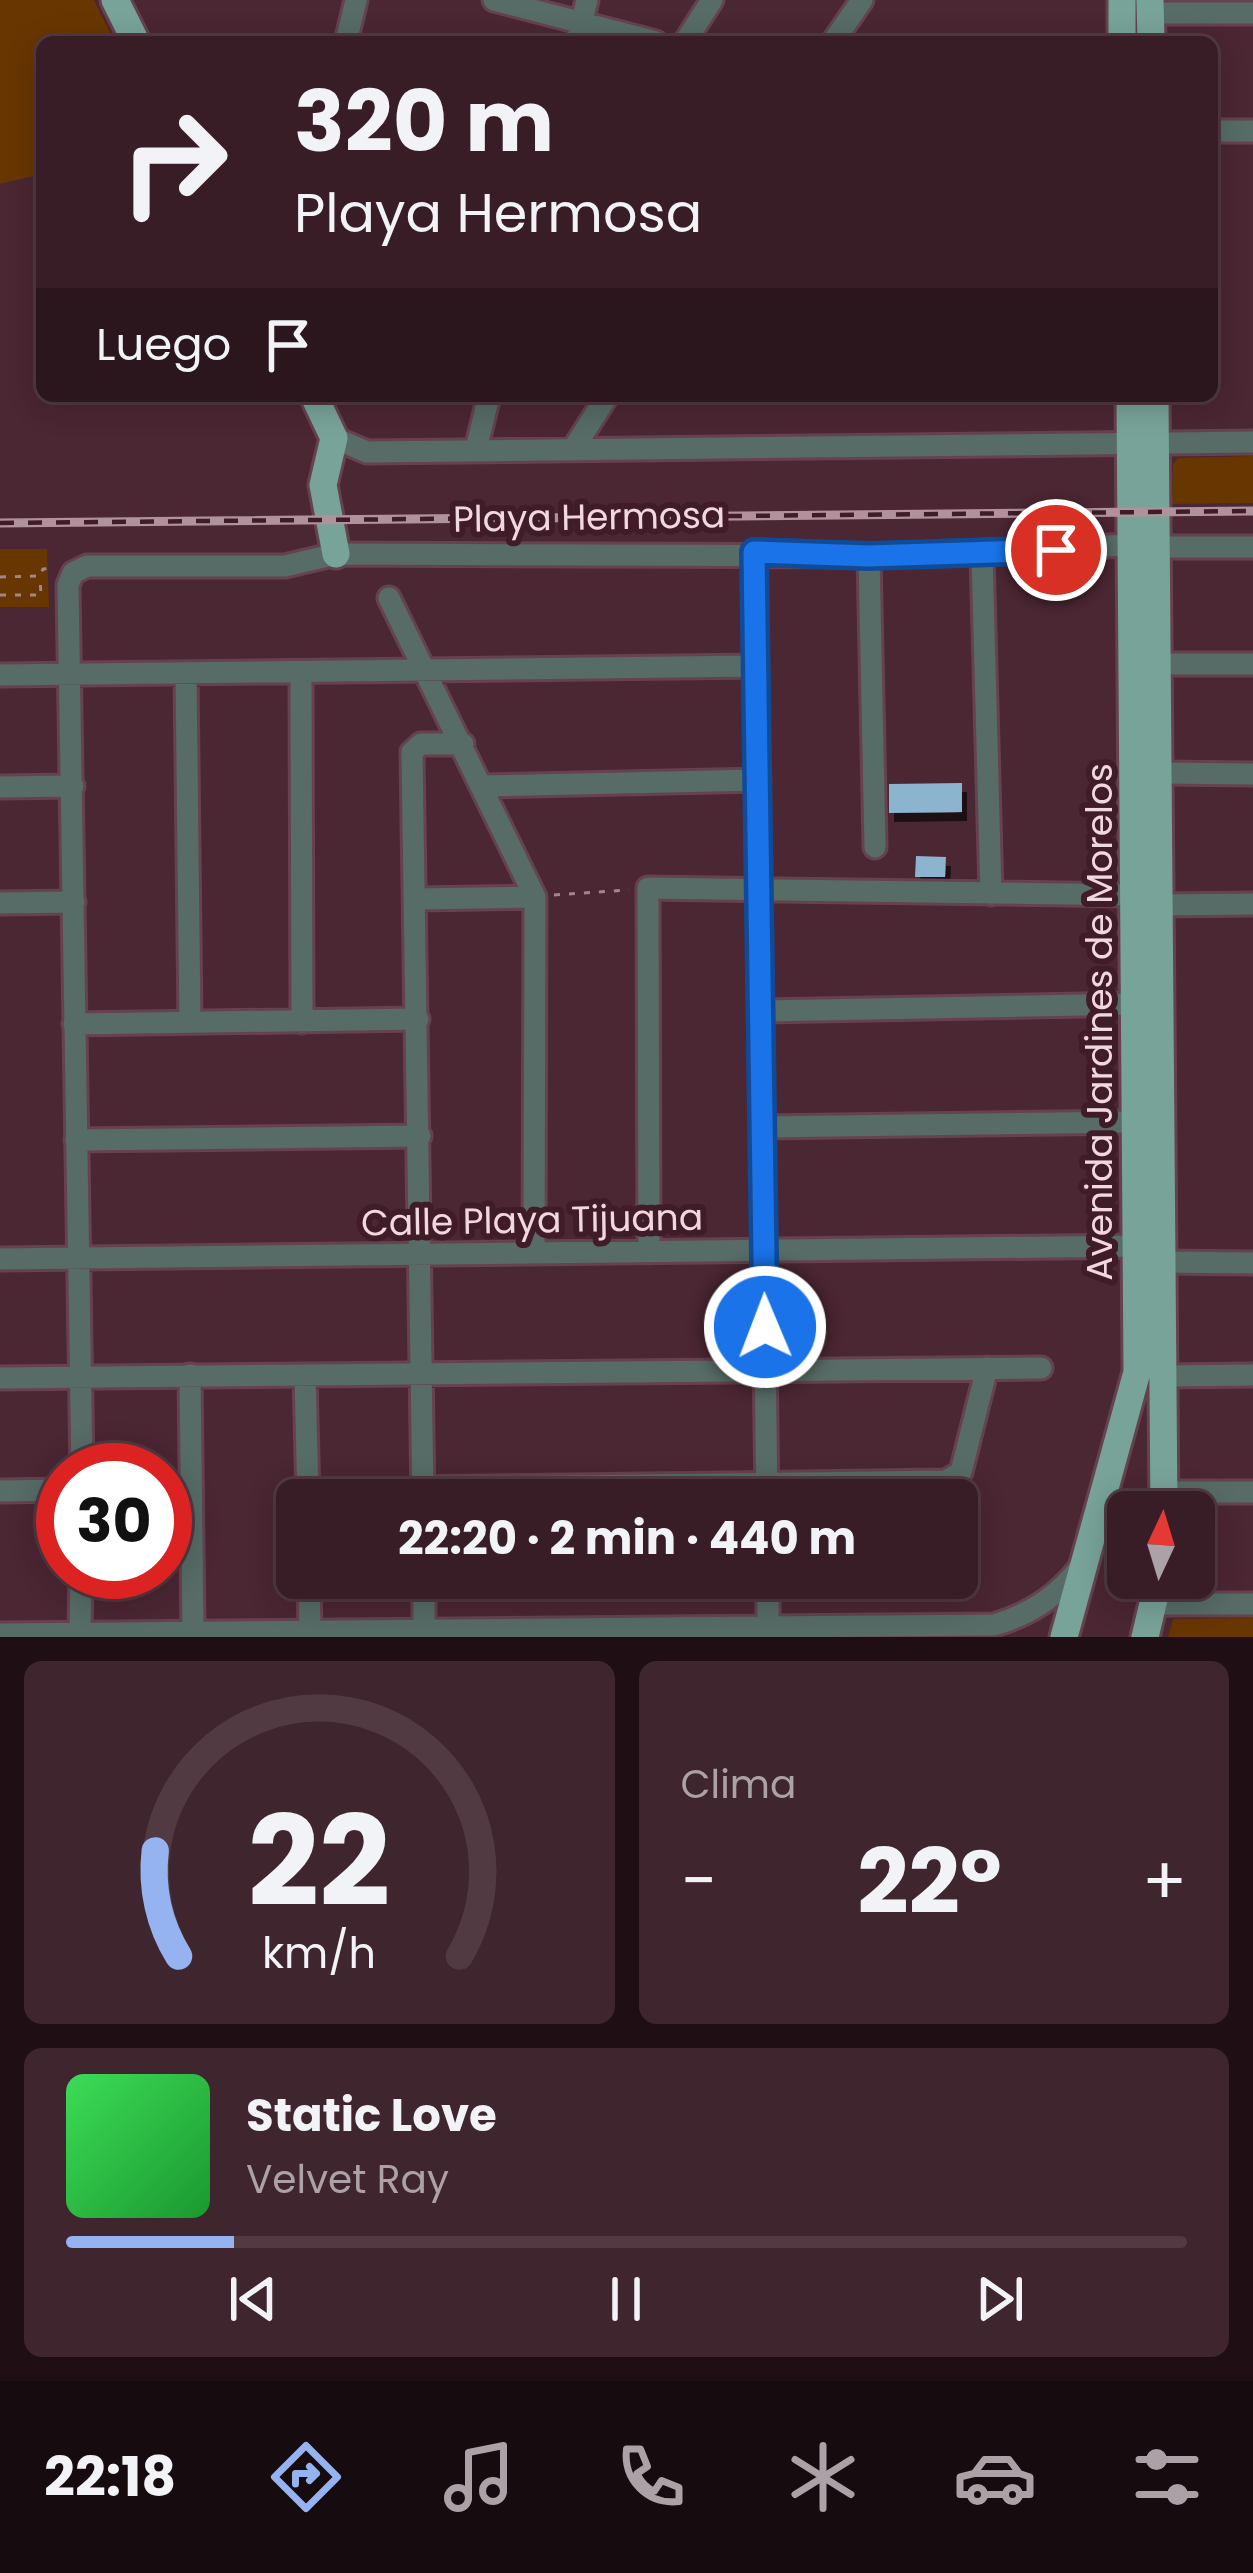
<!DOCTYPE html>
<html lang="es">
<meta charset="utf-8">
<style>
:root{--surface:#381c26;--page:#3f252e;--text:#f1f3f6;--muted:#aba1a7;--line:#523a43;--accent:#95b2f1}
body{margin:0;font-family:Poppins,sans-serif;background:var(--page);color:var(--text);height:100vh;display:flex;flex-direction:column;font-size:45px;white-space:nowrap}
*{box-sizing:border-box;margin:0}
p{font-size:39px;color:var(--muted)}
.icon{flex:none;width:66px;height:66px;fill:none;stroke:currentColor;stroke-width:2;stroke-linecap:round;stroke-linejoin:round}
.map{position:relative;height:1637px;overflow:hidden}
.panel{display:flex;flex-direction:column;gap:24px;padding:24px;background:#1f0f15;flex:1}
.panel>*{flex:none}
.guide{position:absolute;left:36px;top:36px;width:1182px;height:366px;border-radius:18px;box-shadow:0 6px 30px #0003,0 0 0 3px var(--line);background:#381c26;color:var(--text);overflow:hidden}
.needle{width:78px;rotate:4deg}
.tools{position:absolute;left:1107px;top:1491px;display:grid;gap:24px}
.tools a{display:grid;place-items:center;width:108px;height:108px;border-radius:18px;background:var(--surface);box-shadow:0 6px 30px #0003,0 0 0 3px var(--line);font-size:60px}
.speed{position:absolute;left:36px;top:1443px;display:flex;gap:24px;font-size:60px;font-weight:700;text-align:center}
.speed>*{display:grid;place-content:center;width:156px;height:156px;border-radius:50%;background:var(--surface);box-shadow:0 6px 30px #0003,0 0 0 3px var(--line);line-height:1}
.speed .limit{border:18px solid #d22;background:#fff;color:#111}
.pin{position:absolute;display:grid;place-items:center;width:102px;height:102px;color:#fff;margin:-51px;border:6px solid #fff;border-radius:50%;box-shadow:0 3px 12px #0007}
.me{position:absolute;width:132px;margin:-66px;rotate:359deg;stroke-linejoin:round;filter:drop-shadow(0 0 9px #0008)}
.turn{display:flex;align-items:center;gap:42px;height:252px;padding:0 60px;font-size:54px}
.turn .icon{width:156px;height:156px;stroke-width:2.5}
.turn b{display:block;font-size:84px;line-height:102px}
.then{display:flex;align-items:center;height:114px;padding:0 60px;background:#0003;gap:24px;font-size:45px}
.big{font-size:90px;font-weight:700;line-height:1.1}
.panel .tile{flex:1;display:flex;flex-direction:column;justify-content:center;gap:18px;min-width:0;padding:0 42px;border-radius:18px;background:var(--page)}
.panel .dial{align-items:center;gap:0}
.dial svg{height:312px;overflow:visible;fill:none;stroke:var(--line);stroke-width:7;stroke-linecap:round;text-anchor:middle}
.dial text{fill:var(--text);stroke:none}
.song{display:flex;align-items:center;gap:36px}
.cover{width:144px;height:144px;border-radius:18px;background:linear-gradient(135deg,hsl(130 70% 55%),hsl(130 70% 35%))}
.played{height:12px;border-radius:6px;background:linear-gradient(90deg,var(--accent) 15%,var(--line) 15%)}
.keys{display:flex;justify-content:space-around;direction:ltr}
.heat{display:flex;justify-content:space-between;align-items:center;font-size:66px;direction:ltr}
.panel .tiles{flex:1;display:grid;gap:24px;grid-template-columns:1fr 1fr}
.tile:last-child{grid-column:span 2}
.trip{position:absolute;left:276px;top:1479px;width:702px;height:120px;border-radius:18px;background:var(--surface);box-shadow:0 6px 30px #0003,0 0 0 3px var(--line);font-weight:700;line-height:120px;text-align:center}
.menu{display:flex;height:192px;justify-content:space-around;align-items:center;background:#160b0f;color:var(--muted)}
.menu .icon{width:84px;height:84px}
.menu .selected{color:var(--accent)}
.menu b{font-size:54px;color:var(--text)}
.map>svg:first-child{display:block}
</style>
<div class="map">
<svg width="1253" height="1637" viewBox="0 0 1253 1637">
<defs>
<filter id="shadow"><feDropShadow dx="5" dy="9" stdDeviation="0" flood-color="#0009"/></filter>
</defs>
<rect width="100%" height="100%" fill="#4b2633"/>
<path fill="#683600" d="M0 0H94L115 42H42V174L0 184Z
M1253 456V503L1172 504 1173 464 1178 458Z
M0 549H47L49 607H0Z
M1253 1618V1637H1168L1173 1619Z"/>
<path fill="#8db4cf" filter="url(#shadow)" d="M962 783V812L889 813V784Z
M916 856 946 857 945 877H915Z"/>
<g fill="none" stroke-linecap="round" stroke-linejoin="round">
<g stroke="#66424f" stroke-width="27">
<path id="minor" d="M494 0 656 42
M1150 13H1253
M346 42 356 0
M577 42 587 0
M685 42 712 0
M833 42 862 0
M1212 131H1253
M334 438 367 452 1253 442
M574 448 607 396
M476 449 489 396
M1157 547H1253
M754 552 767 1500
M982 554 991 894
M869 556 875 847
M389 598 535 897 534 1253
M1158 664H1253
M301 673 302 1022
M0 675 757 666
M186 676 190 1022
M1159 773 1253 774
M483 786 759 780
M0 787 73 786
M416 899 535 897
M0 903 74 902
M1160 905 1253 904
M764 1011 1137 1004
M74 1024 418 1019
M762 1127 1137 1122
M76 1140 420 1136
M649 1252 648 888 1136 895
M0 1259 1137 1246
M1163 1262 1253 1263
M190 1375 193 1632
M305 1375 308 1500
M1166 1376 1253 1375
M0 1378 1041 1368
M82 1470 68 585 73 573 87 566H285L336 554 869 556 1131 545
M423 1488 946 1481 961 1472 987 1368
M0 1491 63 1490
M1164 1492H1253
M423 1500 412 752 421 744H463
M309 1578 310 1631
M424 1578V1629
M768 1578V1629
M1156 1604H1253
M0 1634 994 1625C1031 1614 1058 1596 1082 1565
M80 1634 81 1572"/>
</g>
<g stroke="#66424f" stroke-width="33">
<path id="major" d="M115 0 136 42
M1122 0V42
M1150 0 1151 42
M314 396 334 438 323 485 336 554
M1155 396 1164 1512
M1064 1637 1137 1372 1130 396
M1145 1637 1159 1578"/>
</g>
<path stroke="#a3858e" stroke-width="3" stroke-dasharray="6 9" stroke-linecap="butt" d="M0 577 40 576 43 569 54 568
M0 595H41L40 578
M554 895 629 890"/>
<use href="#minor" stroke="#576c67" stroke-width="21"/>
<use href="#major" stroke="#78a399" stroke-width="27"/>
<g stroke="#af929b" stroke-width="9">
<path id="rail" d="M0 523 1253 511"/>
</g>
<use href="#rail" stroke="#401c29" stroke-width="4.5" stroke-dasharray="14" stroke-linecap="butt"/>
</g>
<g fill="none" stroke-linecap="round" stroke-linejoin="round">
<g stroke="#114b97" stroke-width="30">
<path id="route" d="M765 1327 754 552 869 556 1056 550"/>
</g>
<use href="#route" stroke="#1a73e8" stroke-width="21"/>
</g>
<g text-anchor="middle" dominant-baseline="central" stroke-width="12" stroke-linejoin="round" paint-order="stroke">
<g font-size="36" fill="#f1d8df" stroke="#401c29">
<text transform="translate(589 517) rotate(-1)">Playa Hermosa</text>
<text transform="translate(1099 1022) rotate(-90)">Avenida Jardines de Morelos</text>
<text transform="translate(532 1220) rotate(-1)">Calle Playa Tijuana</text>
</g>
</g>
</svg>
<div class="tools">
<a><svg class="needle" viewBox="-14 -14 28 28"><path d="M0-13l5 13h-10z" fill="#e53935"/><path d="M0 13l5-13h-10z" fill="#aba1a7"/></svg></a>
</div>
<div class="speed"><div class="limit">30</div></div>
<div class="pin" style="left:1056px;top:550px;background:#d93025"><svg class="icon" aria-label="arrive" viewBox="0 0 24 24"><path d="M6 21V4h12l-3 4 3 4H6"/></svg></div>
<svg class="me" style="left:765px;top:1327px" viewBox="-20 -20 40 40"><circle r="17" fill="#1a73e8" stroke="#fff" stroke-width="3"/><path d="M0-11L8 9 0 5-8 9z" fill="#fff"/></svg>
<div class="trip">22:20 · 2 min · 440 m</div>
<div class="guide">
<div class="turn"><svg class="icon" aria-label="right" viewBox="0 0 24 24"><path d="M7 20v-9h11M14 6l5 5-5 5"/></svg><div><b>320 m</b>Playa Hermosa</div></div>
<div class="then">Luego<svg class="icon" aria-label="arrive" viewBox="0 0 24 24"><path d="M6 21V4h12l-3 4 3 4H6"/></svg></div>
</div>
</div>
<section class="panel">
<div class="tiles">
<div class="tile dial"><svg viewBox="0 0 100 80">
<path d="M14 69A42 42 0 1 1 86 69"/>
<path d="M14 69A42 42 0 0 1 8 42" stroke="#95b2f1"/>
<text x="50" y="56" font-size="32" font-weight="700">22</text>
<text x="50" y="72" font-size="11">km/h</text>
</svg></div>
<div class="tile"><p>Clima</p>
<div class="heat"><a>−</a><b class="big">22°</b><a>+</a></div>
</div>
<div class="tile">
<div class="song"><i class="cover"></i><div><b>Static Love</b><p>Velvet Ray</p></div></div>
<div class="played"></div>
<div class="keys"><svg class="icon" aria-label="previous" viewBox="0 0 24 24"><path d="M18 5L8 12l10 7zM5 5v14"/></svg><svg class="icon" aria-label="pause" viewBox="0 0 24 24"><path d="M8 5v14M16 5v14"/></svg><svg class="icon" aria-label="next" viewBox="0 0 24 24"><path d="M6 5l10 7-10 7zM19 5v14"/></svg></div>
</div>
</div>
</section>
<nav class="menu">
<b>22:18</b>
<svg class="icon selected" aria-label="directions" viewBox="0 0 24 24"><path d="M12 3l9 9-9 9-9-9zM9 14v-3h6M13 9l2 2-2 2"/></svg>
<svg class="icon" aria-label="music" viewBox="0 0 24 24"><path d="M9 18V5l10-2v13"/><circle cx="6" cy="18" r="3"/><circle cx="16" cy="16" r="3"/></svg>
<svg class="icon" aria-label="phone" viewBox="0 0 24 24"><path d="M5 4h4l2 5-3 2q2 4 5 5l2-3 5 2v4C11 20 4 13 5 4z"/></svg>
<svg class="icon" aria-label="climate" viewBox="0 0 24 24"><path d="M12 3v18M4 7l16 10M4 17L20 7"/></svg>
<svg class="icon" aria-label="car" viewBox="0 0 24 24"><path d="M5 17H2v-5l4-1 3-4h7l3 4 3 1v5h-3M9 17h6M6 11h13"/><circle cx="7" cy="17" r="2"/><circle cx="17" cy="17" r="2"/></svg>
<svg class="icon" aria-label="filters" viewBox="0 0 24 24"><path d="M4 7h16M4 17h16"/><circle cx="9" cy="7" r="2"/><circle cx="15" cy="17" r="2"/></svg>
</nav>
